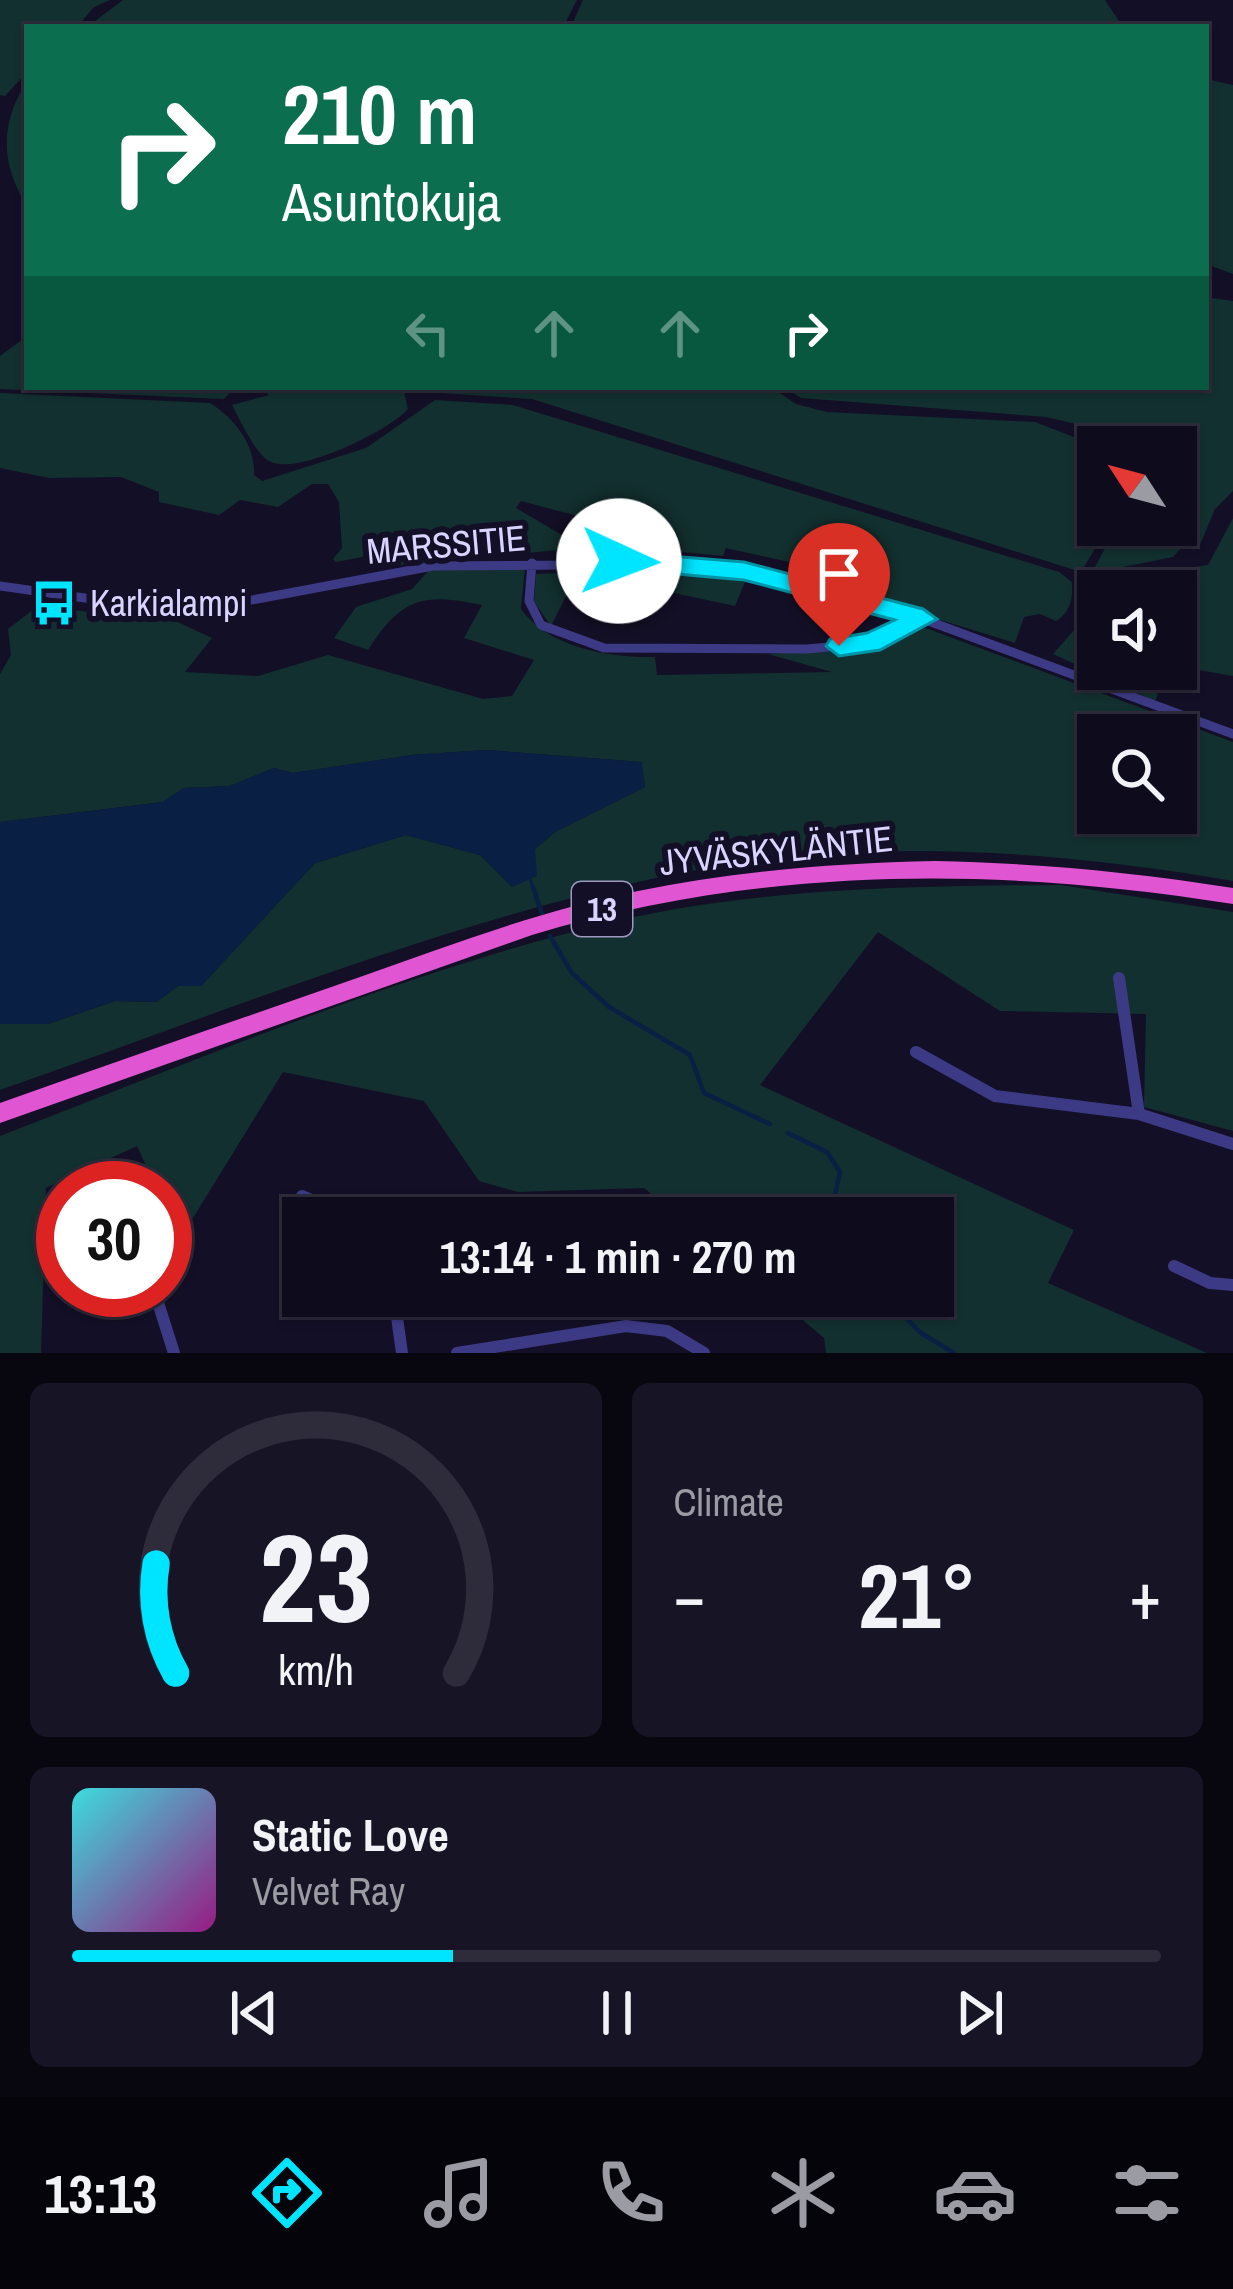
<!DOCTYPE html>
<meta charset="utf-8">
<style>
:root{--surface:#0e0b1c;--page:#171425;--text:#f1f3f6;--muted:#9b9ba3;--line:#2e2b3b;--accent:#00e5ff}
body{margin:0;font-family:"Archivo Narrow",sans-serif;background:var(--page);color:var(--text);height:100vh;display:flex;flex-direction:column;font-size:45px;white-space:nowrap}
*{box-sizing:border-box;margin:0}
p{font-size:39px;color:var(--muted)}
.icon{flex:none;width:66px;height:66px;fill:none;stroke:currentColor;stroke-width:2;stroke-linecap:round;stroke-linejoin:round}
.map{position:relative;height:1353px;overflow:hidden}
.sheet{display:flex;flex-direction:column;gap:30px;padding:30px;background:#08060f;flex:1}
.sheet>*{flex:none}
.guide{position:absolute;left:24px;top:24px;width:1185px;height:366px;border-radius:0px;box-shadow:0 3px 9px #0004,0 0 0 3px var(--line);background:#0b6e4f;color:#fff;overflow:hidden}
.needle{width:78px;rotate:306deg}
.tools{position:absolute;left:1077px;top:426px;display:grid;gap:24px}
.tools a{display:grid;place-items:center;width:120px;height:120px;border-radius:0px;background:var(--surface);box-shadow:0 3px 9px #0004,0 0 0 3px var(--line);font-size:60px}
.speed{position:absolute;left:36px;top:1161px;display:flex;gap:24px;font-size:60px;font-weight:700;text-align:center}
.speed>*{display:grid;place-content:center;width:156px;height:156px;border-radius:50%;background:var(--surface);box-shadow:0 3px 9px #0004,0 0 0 3px var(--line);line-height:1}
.speed .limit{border:18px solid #d22;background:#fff;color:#111}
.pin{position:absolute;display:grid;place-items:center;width:102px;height:102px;color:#fff;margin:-123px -51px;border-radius:50% 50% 50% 0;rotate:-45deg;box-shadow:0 0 12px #0007}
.pin .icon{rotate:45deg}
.me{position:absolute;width:132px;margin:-66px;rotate:92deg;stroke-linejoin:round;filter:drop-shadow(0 0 9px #0008)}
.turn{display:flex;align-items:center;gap:42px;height:252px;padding:0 60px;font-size:54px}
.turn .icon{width:156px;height:156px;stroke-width:2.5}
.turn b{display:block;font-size:84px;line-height:102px}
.lanes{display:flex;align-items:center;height:114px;padding:0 60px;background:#0003;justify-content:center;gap:60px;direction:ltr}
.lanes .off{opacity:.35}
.big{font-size:90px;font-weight:700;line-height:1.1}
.sheet .widget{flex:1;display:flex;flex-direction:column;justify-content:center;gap:18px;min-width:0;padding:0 42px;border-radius:18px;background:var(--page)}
.sheet .dial{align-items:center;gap:0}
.dial svg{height:312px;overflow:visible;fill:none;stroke:var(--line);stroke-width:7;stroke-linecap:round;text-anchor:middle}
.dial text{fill:var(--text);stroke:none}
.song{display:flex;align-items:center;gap:36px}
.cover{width:144px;height:144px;border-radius:18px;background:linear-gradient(135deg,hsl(180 70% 55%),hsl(310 70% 35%))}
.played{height:12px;border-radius:6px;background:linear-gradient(90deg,var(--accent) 35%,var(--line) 35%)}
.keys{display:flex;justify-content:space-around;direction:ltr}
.heat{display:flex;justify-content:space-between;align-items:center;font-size:66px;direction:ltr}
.sheet .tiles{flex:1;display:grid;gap:30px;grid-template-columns:1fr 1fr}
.widget:last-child{grid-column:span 2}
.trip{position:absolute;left:282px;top:1197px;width:672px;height:120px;border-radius:0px;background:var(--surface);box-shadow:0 3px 9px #0004,0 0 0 3px var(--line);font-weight:700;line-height:120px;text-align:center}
.dock{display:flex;height:192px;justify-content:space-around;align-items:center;background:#06040b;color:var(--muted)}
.dock .icon{width:84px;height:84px}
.dock .on{color:var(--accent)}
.dock b{font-size:54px;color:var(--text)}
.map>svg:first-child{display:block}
</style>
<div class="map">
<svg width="1233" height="1353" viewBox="0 0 1233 1353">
<rect width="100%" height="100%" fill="#130f26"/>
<path fill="#12302f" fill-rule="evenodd" d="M0 0H110L94 7 77 27H27V72L5 96 0 95Z
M123 0H577L563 27H87Z
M583 0H1105L1123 27H571Z
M1206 79 1233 85V274L1206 264Z
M27 81V206C0 163 0 123 27 81Z
M1212 298 1233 301V491L1215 509 1199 547 1188 546 1155 525H1176V447H1118L1115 433 1046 417 801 398 784 387H1206V302Z
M27 336V387H236L224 399 0 389V356Z
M259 387H403L408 409C389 431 295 477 269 461 255 453 240 420 232 405L269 395Z
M429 387H771L796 404 827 412 1035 422 1100 447 1098 525H1109L1081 572 532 399 422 392Z
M0 393 210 403C236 419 256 447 254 475L262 481 366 448 435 400 513 405 1059 572 1072 582C1073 598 1071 612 1056 621L1040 614 1024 617 1015 643 814 581 794 563 726 548 723 556 682 552 681 544 645 535 632 543 620 540 604 523 521 501 516 508 567 538 589 535 591 547 400 565 394 551 336 562 333 559 342 548 339 502 328 484H312L278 507 240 500 219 515 159 502V492L121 477 49 478 0 468Z
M1233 518V676L1176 666V591H1101L1117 579 1208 565Z
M1126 539 1170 542 1180 549 1173 557 1108 570 1095 567 1109 541Z
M525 568 521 609C549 648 610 658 655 657L657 675 832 672 768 654 879 647 923 627 1233 742V881C1047 849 852 836 665 876 438 924 219 1014 0 1090V1024H48L115 1001 156 1002 178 986H201L315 863 406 835 480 855 512 887 529 876 535 849 555 832 645 787 641 762 486 750 412 755 293 773 274 768 230 786 184 788 163 802 0 822V674L11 655 8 629 39 605 125 617 165 616 212 638 185 672 258 676 328 655 483 699 512 696 534 660 464 638 482 605C423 592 401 598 368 650L334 638 356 607 412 589 429 570ZM1098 735H1176V813H1098Z
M661 569 745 582 735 606 641 586 627 607 568 592 551 626 534 602 536 574Z
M1083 620 1098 622V669H1135L1129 679 1158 694 1155 701 1053 654Z
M1061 885 1233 912V1131L1144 1107 1146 1014 1000 1011 878 932 760 1085 1074 1230 1048 1283 1207 1353H826L824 1338 774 1296H933V1218H680L644 1188 518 1192 479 1181 424 1101 283 1072 180 1239 165 1207V1188H156L137 1146 46 1188 41 1353H0V1136C193 1061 390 978 591 927 745 888 904 886 1061 885Z"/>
<path fill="#0a1f44" d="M486 750 642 762 645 787 555 832 535 849 537 876 512 887 480 855 406 835 315 863 201 986H178L157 1002 115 1001 47 1024H0V822L163 802 184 788 230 786 274 768 293 773 412 755Z"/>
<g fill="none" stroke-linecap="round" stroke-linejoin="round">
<path stroke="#0a1f44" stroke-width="3" d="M529 876 534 890"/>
<path stroke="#0a1f44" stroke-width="4.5" d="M533 887 542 914
M550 936 572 973 609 1007 690 1055 704 1093 770 1124
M788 1133 827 1152 840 1172 830 1218
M884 1296 921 1333 954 1353"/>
<path stroke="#3d3a85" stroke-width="9" d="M532 563 529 601 541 625 604 648 807 649 871 643 923 619
M0 586 169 610 215 607 433 566 699 564 923 619 1233 734"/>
<path stroke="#3d3a85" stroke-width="12" d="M1119 978 1139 1114
M916 1052 995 1096 1139 1114 1233 1144
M302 1196 354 1218
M1174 1266 1210 1283 1233 1285
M154 1290 174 1353
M394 1296 402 1353
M457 1353 626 1326 667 1331 704 1353"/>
<path fill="#e055d1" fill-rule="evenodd" d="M935 861C1036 863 1134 872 1233 888V904C996 866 764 866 532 935L0 1123V1103C120 1060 240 1019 360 977 451 945 542 910 638 891 736 871 835 863 935 861Z"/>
</g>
<path fill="#00e5ff" stroke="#0095a6" stroke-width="3" d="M619 552 744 562 923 609 937 619 880 650 839 656 826 646 830 639 867 633 895 620 744 580 610 568 606 561Z"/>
<defs>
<g id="bus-bare" transform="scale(3.6)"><path d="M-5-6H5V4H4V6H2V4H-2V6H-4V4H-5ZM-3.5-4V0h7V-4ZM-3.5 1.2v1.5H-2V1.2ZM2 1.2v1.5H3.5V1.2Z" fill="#00e5ff" stroke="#130f26" stroke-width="2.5" paint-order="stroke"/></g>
</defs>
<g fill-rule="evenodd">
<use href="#bus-bare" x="54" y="603"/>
</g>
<g text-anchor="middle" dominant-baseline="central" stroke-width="12" stroke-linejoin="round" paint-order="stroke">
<rect fill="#130f26" stroke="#9e99be" stroke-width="3" x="572" y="882" width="60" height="54" rx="9"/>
<g font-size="33" font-weight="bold" fill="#d9d4ff">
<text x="602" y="909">13</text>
</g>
<g font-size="36" fill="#d9d4ff" stroke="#130f26">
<text transform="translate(446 544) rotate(-5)">MARSSITIE</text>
<text transform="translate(776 850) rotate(-6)">JYVÄSKYLÄNTIE</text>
</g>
<g font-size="36" fill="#d9d4ff" stroke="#130f26" text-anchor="start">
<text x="90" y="603">Karkialampi</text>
</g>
</g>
</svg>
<div class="tools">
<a><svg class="needle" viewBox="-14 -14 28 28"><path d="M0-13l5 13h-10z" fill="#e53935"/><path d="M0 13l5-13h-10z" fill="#9b9ba3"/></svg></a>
<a><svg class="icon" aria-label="sound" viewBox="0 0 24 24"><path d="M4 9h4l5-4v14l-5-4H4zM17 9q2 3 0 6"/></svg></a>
<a><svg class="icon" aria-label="search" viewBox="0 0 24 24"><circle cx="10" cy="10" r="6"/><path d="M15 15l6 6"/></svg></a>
</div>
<div class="speed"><div class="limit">30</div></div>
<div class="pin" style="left:839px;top:646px;background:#d93025"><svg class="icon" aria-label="arrive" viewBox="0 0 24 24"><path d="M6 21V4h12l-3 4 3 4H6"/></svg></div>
<svg class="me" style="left:619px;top:561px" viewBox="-20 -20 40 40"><circle r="19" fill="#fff"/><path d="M0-13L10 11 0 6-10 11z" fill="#00e5ff"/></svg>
<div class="trip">13:14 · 1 min · 270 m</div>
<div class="guide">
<div class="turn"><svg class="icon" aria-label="right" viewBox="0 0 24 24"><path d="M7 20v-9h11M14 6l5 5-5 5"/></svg><div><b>210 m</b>Asuntokuja</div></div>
<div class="lanes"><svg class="icon off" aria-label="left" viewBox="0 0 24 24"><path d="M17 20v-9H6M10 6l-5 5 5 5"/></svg><svg class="icon off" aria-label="ahead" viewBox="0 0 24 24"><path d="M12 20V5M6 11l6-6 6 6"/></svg><svg class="icon off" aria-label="ahead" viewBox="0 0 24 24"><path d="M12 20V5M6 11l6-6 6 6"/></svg><svg class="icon" aria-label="right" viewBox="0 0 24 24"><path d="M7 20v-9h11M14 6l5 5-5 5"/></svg></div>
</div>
</div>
<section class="sheet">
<div class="tiles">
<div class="widget dial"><svg viewBox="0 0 100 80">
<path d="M14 69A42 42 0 1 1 86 69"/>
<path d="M14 69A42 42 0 0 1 9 41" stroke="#00e5ff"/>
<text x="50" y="56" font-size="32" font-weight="700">23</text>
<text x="50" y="72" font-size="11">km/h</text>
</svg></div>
<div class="widget"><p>Climate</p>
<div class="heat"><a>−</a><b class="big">21°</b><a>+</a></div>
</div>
<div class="widget">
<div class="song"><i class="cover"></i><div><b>Static Love</b><p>Velvet Ray</p></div></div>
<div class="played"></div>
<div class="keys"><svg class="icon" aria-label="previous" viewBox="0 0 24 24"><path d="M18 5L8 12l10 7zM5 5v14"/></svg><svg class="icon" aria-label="pause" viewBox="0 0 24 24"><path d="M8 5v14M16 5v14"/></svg><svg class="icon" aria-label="next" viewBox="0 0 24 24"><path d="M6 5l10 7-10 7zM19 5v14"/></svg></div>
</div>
</div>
</section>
<nav class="dock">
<b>13:13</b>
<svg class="icon on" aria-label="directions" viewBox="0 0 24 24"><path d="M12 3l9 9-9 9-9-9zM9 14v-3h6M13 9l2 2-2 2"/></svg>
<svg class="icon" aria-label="music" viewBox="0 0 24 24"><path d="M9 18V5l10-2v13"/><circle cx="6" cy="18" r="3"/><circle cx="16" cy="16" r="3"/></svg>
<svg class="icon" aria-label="phone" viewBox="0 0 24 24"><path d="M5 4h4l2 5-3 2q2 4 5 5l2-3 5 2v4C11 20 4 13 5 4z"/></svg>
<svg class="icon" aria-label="climate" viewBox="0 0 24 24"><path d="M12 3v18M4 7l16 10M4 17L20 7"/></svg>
<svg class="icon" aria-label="car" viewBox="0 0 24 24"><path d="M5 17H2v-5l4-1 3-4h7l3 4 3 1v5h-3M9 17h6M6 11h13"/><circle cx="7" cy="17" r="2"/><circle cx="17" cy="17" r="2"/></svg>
<svg class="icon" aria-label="filters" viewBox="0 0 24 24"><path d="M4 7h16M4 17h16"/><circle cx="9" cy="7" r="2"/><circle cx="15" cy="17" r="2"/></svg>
</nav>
